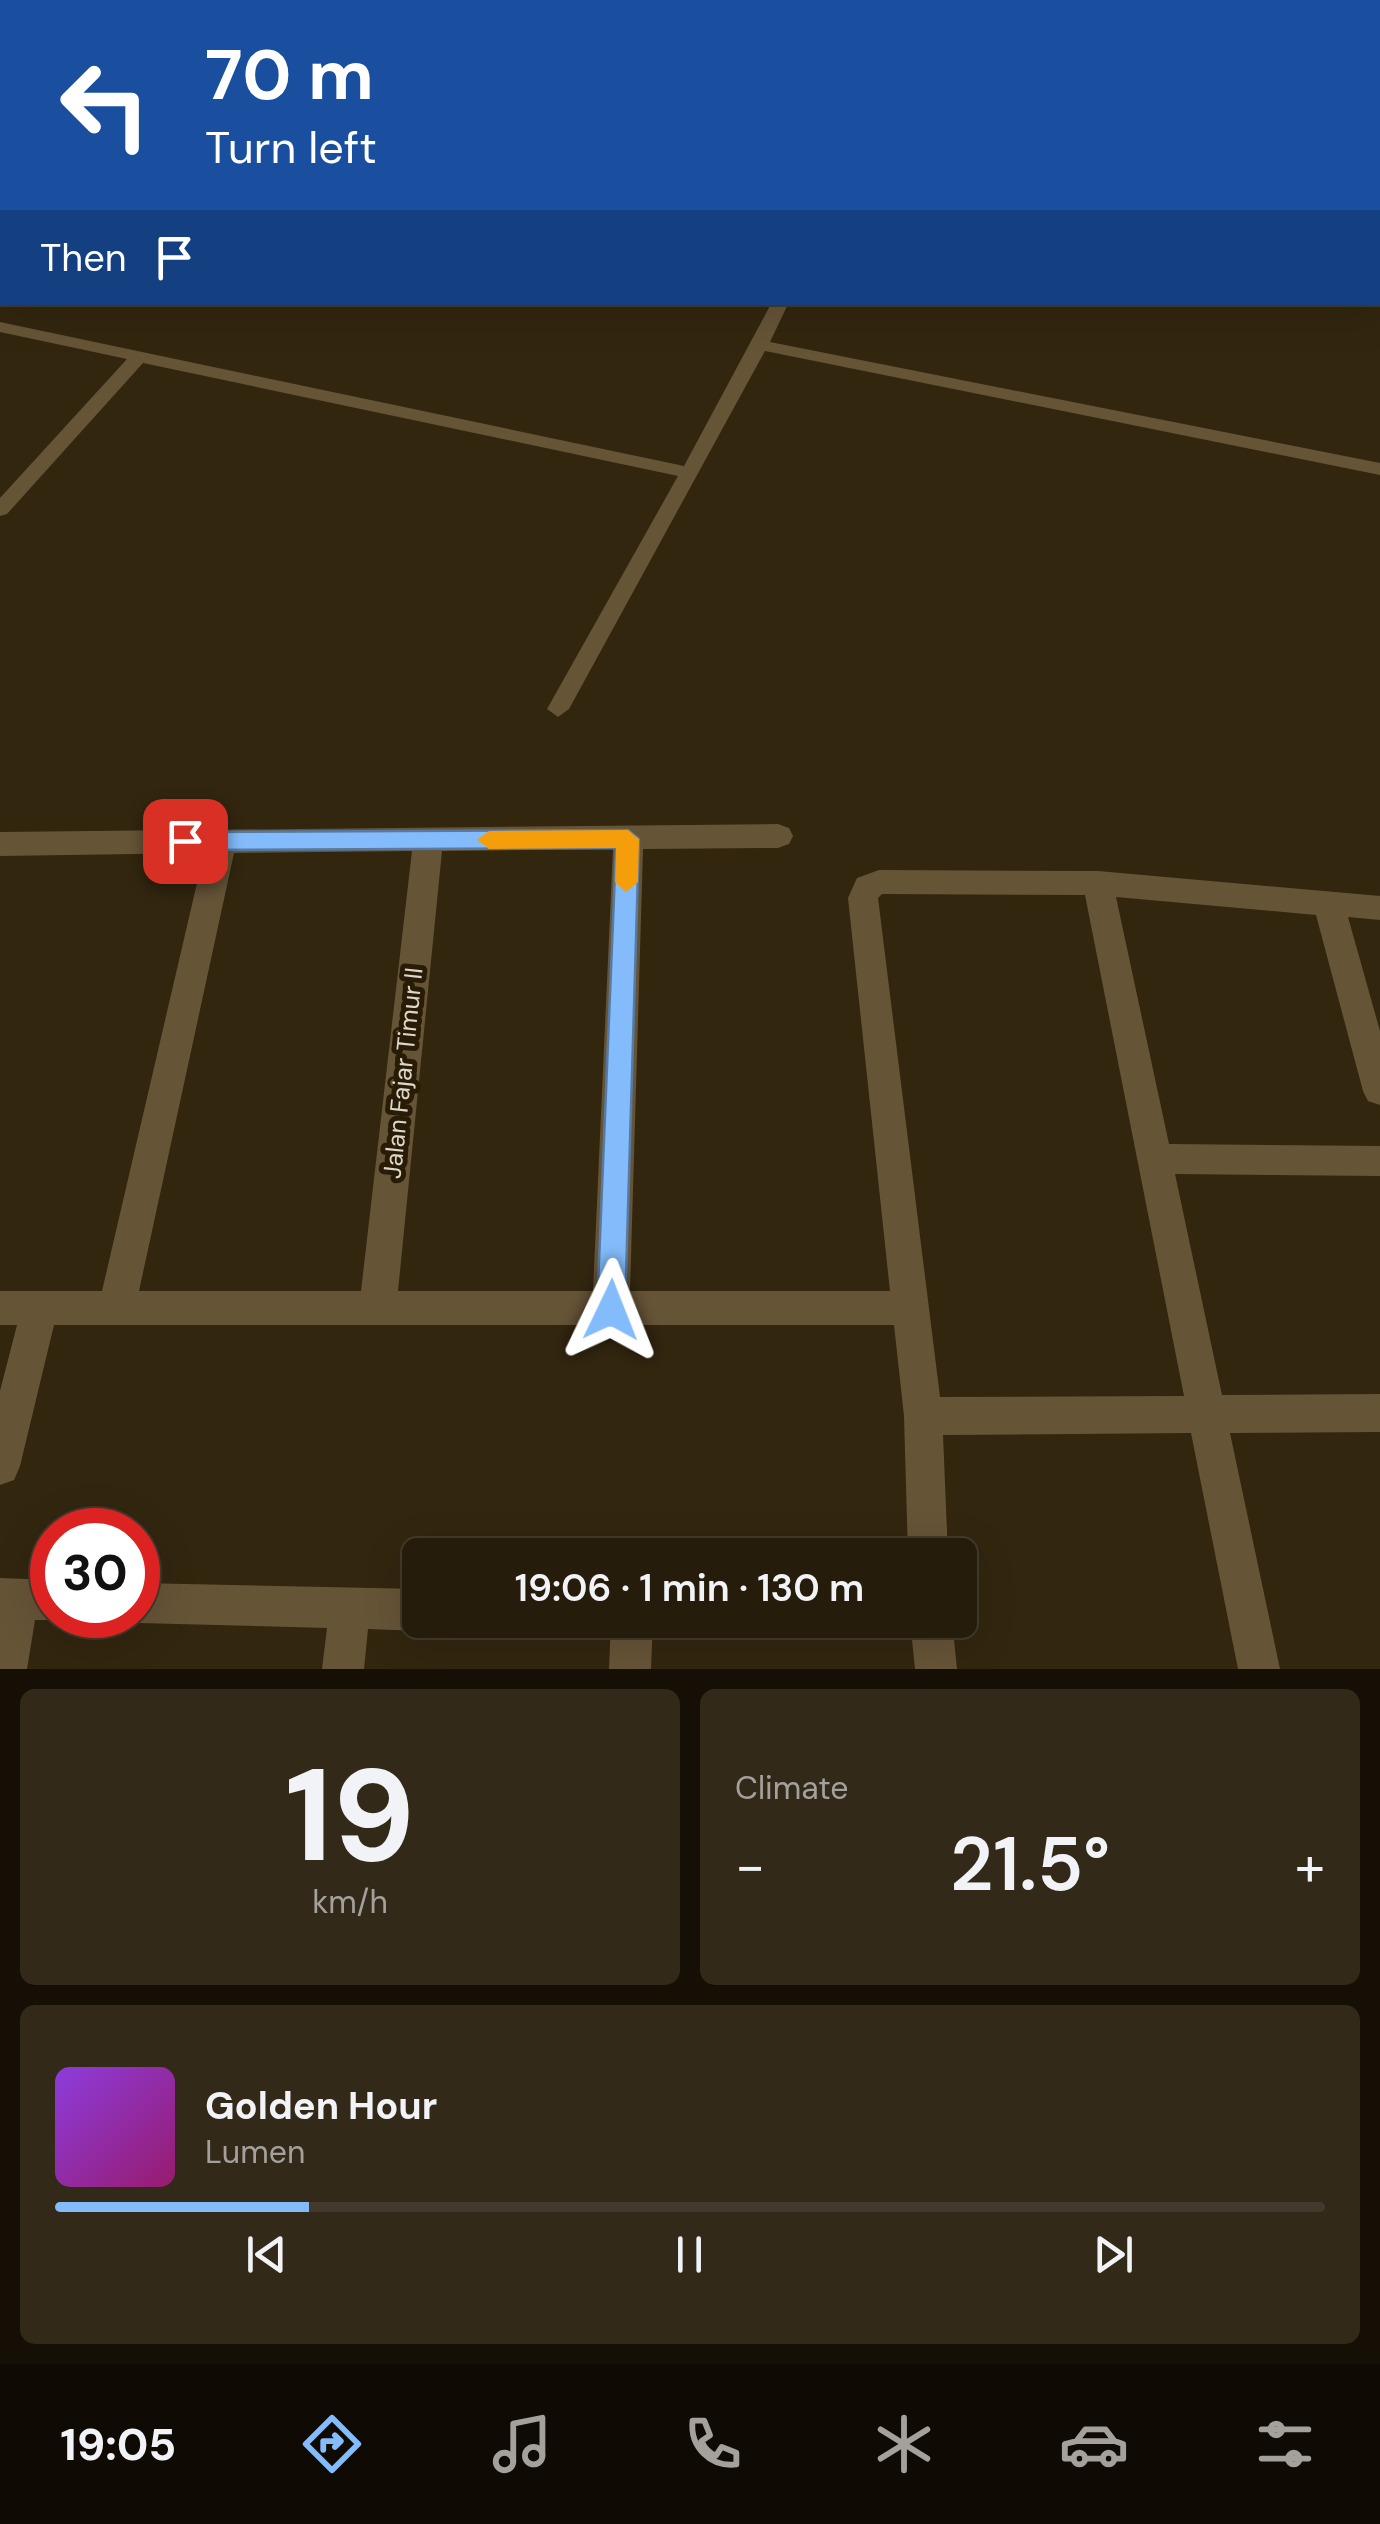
<!DOCTYPE html>
<meta charset="utf-8">
<style>
:root{--surface:#261c0b;--page:#322919;--text:#f1f3f6;--muted:#a4a19d;--line:#423a2c;--accent:#84bcfb}
body{margin:0;font-family:"DM Sans",sans-serif;background:var(--page);color:var(--text);height:100vh;display:flex;flex-direction:column;font-size:38px;white-space:nowrap}
*{box-sizing:border-box;margin:0}
p{font-size:32px;color:var(--muted)}
.icon{flex:none;width:55px;height:55px;fill:none;stroke:currentColor;stroke-width:2;stroke-linecap:round;stroke-linejoin:round}
.map{position:relative;height:1669px;overflow:hidden}
.side{display:flex;flex-direction:column;gap:20px;padding:20px;background:#150f06;flex:1}
.side>*{flex:none}
.guide{position:absolute;left:0px;top:0px;width:1380px;height:305px;box-shadow:0 10px 40px #0002,0 0 0 2px var(--line);background:#1a4fa0;color:#fff;overflow:hidden}
.speed{position:absolute;left:30px;top:1508px;display:flex;gap:20px;font-size:50px;font-weight:700;text-align:center}
.speed>*{display:grid;place-content:center;width:130px;height:130px;border-radius:50%;background:var(--surface);box-shadow:0 10px 40px #0002,0 0 0 2px var(--line);line-height:1}
.speed .limit{border:15px solid #d22;background:#fff;color:#111}
.pin{position:absolute;display:grid;place-items:center;width:85px;height:85px;color:#fff;margin:-42px;border-radius:20px;box-shadow:0 5px 15px #0006}
.me{position:absolute;width:110px;margin:-55px;rotate:2deg;stroke-linejoin:round;filter:drop-shadow(0 0 8px #0008)}
.turn{display:flex;align-items:center;gap:35px;height:210px;padding:0 40px;font-size:45px}
.turn .icon{width:130px;height:130px;stroke-width:2.5}
.turn b{display:block;font-size:70px;line-height:85px}
.then{display:flex;align-items:center;height:95px;padding:0 40px;background:#0003;gap:20px;font-size:38px}
.big{font-size:75px;font-weight:600;line-height:1.1}
.side .tile{flex:1;display:flex;flex-direction:column;justify-content:center;gap:15px;min-width:0;padding:0 35px;border-radius:15px;background:var(--page)}
.side .dial{align-items:center;gap:0}
.dial b{font-size:130px;line-height:1}
.song{display:flex;align-items:center;gap:30px}
.cover{width:120px;height:120px;border-radius:15px;background:linear-gradient(135deg,hsl(270 70% 55%),hsl(320 70% 35%))}
.played{height:10px;border-radius:5px;background:linear-gradient(90deg,var(--accent) 20%,var(--line) 20%)}
.keys{display:flex;justify-content:space-around;direction:ltr}
.heat{display:flex;justify-content:space-between;align-items:center;font-size:55px;direction:ltr}
.side .tiles{flex:1;display:grid;gap:20px;grid-template-columns:1fr 1fr}
.tile:last-child{grid-column:span 2}
.trip{position:absolute;left:402px;top:1538px;width:575px;height:100px;border-radius:15px;background:var(--surface);box-shadow:0 10px 40px #0002,0 0 0 2px var(--line);font-weight:600;line-height:100px;text-align:center}
.menu{display:flex;height:160px;justify-content:space-around;align-items:center;background:#0f0b04;color:var(--muted)}
.menu .icon{width:70px;height:70px}
.menu .selected{color:var(--accent)}
.menu b{font-size:45px;color:var(--text)}
.map>svg:first-child{display:block}
</style>
<div class="map">
<svg width="1380" height="1669" viewBox="0 0 1380 1669">
<rect width="100%" height="100%" fill="#32260f"/>
<g fill="none" stroke-linecap="round" stroke-linejoin="round">
<path fill="#665437" fill-rule="evenodd" d="M772 302H789L770 342 1380 463V475L765 351 569 709 558 717 547 709 678 476 143 363 7 514 0 516V498L127 359 0 332V322L684 466Z"/>
<path fill="#665437" fill-rule="evenodd" d="M778 824 789 828 793 836 789 844 778 848 643 849 630 1291H890L848 898 857 878 879 870 1098 871 1380 896V920L1348 917 1380 1031V1105L1368 1101 1363 1091 1316 915 1116 897 1169 1144 1380 1146V1176L1175 1174 1222 1395 1380 1394V1432L1230 1433 1280 1669H1238L1191 1433 943 1435 948 1555H908L904 1416 894 1325H54L20 1466 14 1480 0 1485V1391L17 1325H0V1291H102L204 853 0 856V832ZM613 849 593 1291H398L442 851ZM412 851 361 1291H139L234 853ZM882 894 1085 895 1184 1396 940 1397 878 898Z
M0 1578 52 1580V1615H65L52 1620H35L27 1669H0Z
M138 1583 420 1589V1620H436L420 1631 368 1629 364 1669H322L327 1628 138 1623 122 1615H138Z
M611 1620H653L651 1669H609Z
M910 1620H952L957 1669H915Z"/>
<path fill="#bb8f40" fill-rule="evenodd" d="M2 43V55L0 56V44Z
M2 75V87L0 88V76Z"/>
</g>
<path fill="#84bcfb" stroke="#567aa3" stroke-width="2.5" d="M628 830 639 839 625 1310 621 1319 611 1323 601 1319 597 1310 616 848 185 850 173 841 185 832Z"/>
<path fill="#f59e0b" d="M628 830 639 839 638 882 626 892 615 882 616 848 489 849 477 840 489 831Z"/>
<g text-anchor="middle" dominant-baseline="central" stroke-width="10" stroke-linejoin="round" paint-order="stroke">
<g font-size="25" fill="#ded6c8" stroke="#281c06">
<text transform="translate(403 1073) rotate(-84)">Jalan Fajar Timur II</text>
</g>
</g>
</svg>
<div class="speed"><div class="limit">30</div></div>
<div class="pin" style="left:185px;top:841px;background:#d93025"><svg class="icon" aria-label="arrive" viewBox="0 0 24 24"><path d="M6 21V4h12l-3 4 3 4H6"/></svg></div>
<svg class="me" style="left:611px;top:1310px" viewBox="-20 -20 40 40"><path d="M0-17L14 15 0 8-14 15z" fill="#84bcfb" stroke="#fff" stroke-width="4"/></svg>
<div class="trip">19:06 · 1 min · 130 m</div>
<div class="guide">
<div class="turn"><svg class="icon" aria-label="left" viewBox="0 0 24 24"><path d="M17 20v-9H6M10 6l-5 5 5 5"/></svg><div><b>70 m</b>Turn left</div></div>
<div class="then">Then<svg class="icon" aria-label="arrive" viewBox="0 0 24 24"><path d="M6 21V4h12l-3 4 3 4H6"/></svg></div>
</div>
</div>
<section class="side">
<div class="tiles">
<div class="tile dial"><b>19</b><p>km/h</p></div>
<div class="tile"><p>Climate</p>
<div class="heat"><a>−</a><b class="big">21.5°</b><a>+</a></div>
</div>
<div class="tile">
<div class="song"><i class="cover"></i><div><b>Golden Hour</b><p>Lumen</p></div></div>
<div class="played"></div>
<div class="keys"><svg class="icon" aria-label="previous" viewBox="0 0 24 24"><path d="M18 5L8 12l10 7zM5 5v14"/></svg><svg class="icon" aria-label="pause" viewBox="0 0 24 24"><path d="M8 5v14M16 5v14"/></svg><svg class="icon" aria-label="next" viewBox="0 0 24 24"><path d="M6 5l10 7-10 7zM19 5v14"/></svg></div>
</div>
</div>
</section>
<nav class="menu">
<b>19:05</b>
<svg class="icon selected" aria-label="directions" viewBox="0 0 24 24"><path d="M12 3l9 9-9 9-9-9zM9 14v-3h6M13 9l2 2-2 2"/></svg>
<svg class="icon" aria-label="music" viewBox="0 0 24 24"><path d="M9 18V5l10-2v13"/><circle cx="6" cy="18" r="3"/><circle cx="16" cy="16" r="3"/></svg>
<svg class="icon" aria-label="phone" viewBox="0 0 24 24"><path d="M5 4h4l2 5-3 2q2 4 5 5l2-3 5 2v4C11 20 4 13 5 4z"/></svg>
<svg class="icon" aria-label="climate" viewBox="0 0 24 24"><path d="M12 3v18M4 7l16 10M4 17L20 7"/></svg>
<svg class="icon" aria-label="car" viewBox="0 0 24 24"><path d="M5 17H2v-5l4-1 3-4h7l3 4 3 1v5h-3M9 17h6M6 11h13"/><circle cx="7" cy="17" r="2"/><circle cx="17" cy="17" r="2"/></svg>
<svg class="icon" aria-label="filters" viewBox="0 0 24 24"><path d="M4 7h16M4 17h16"/><circle cx="9" cy="7" r="2"/><circle cx="15" cy="17" r="2"/></svg>
</nav>
